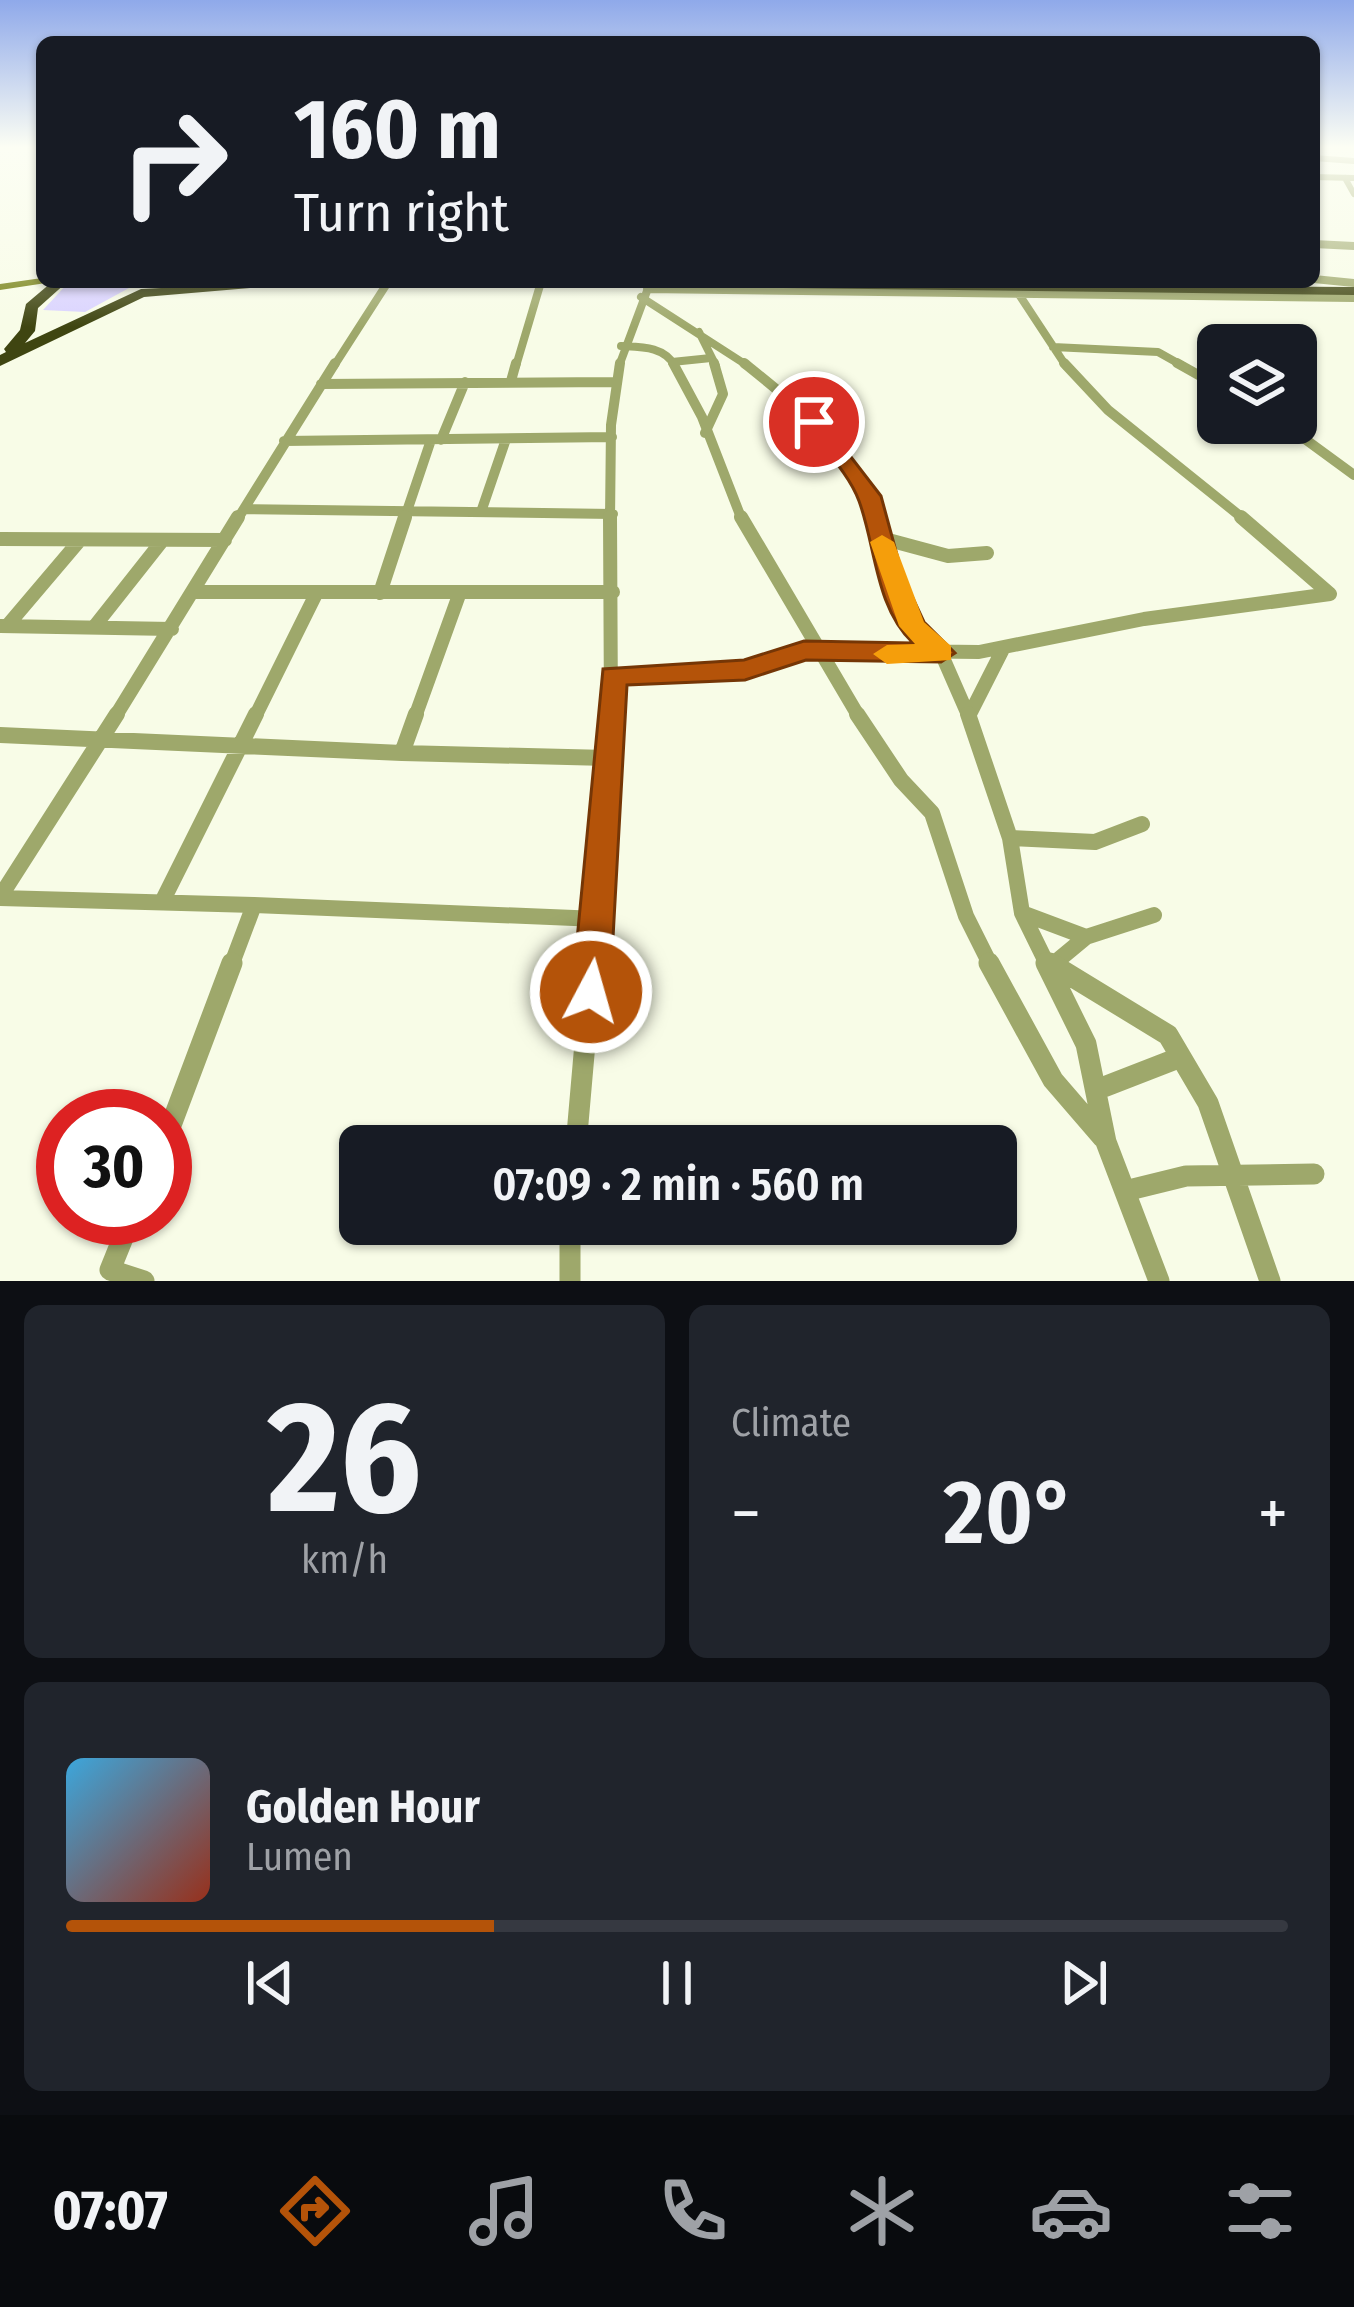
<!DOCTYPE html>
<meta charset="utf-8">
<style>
:root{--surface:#171b24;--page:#20242c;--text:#f1f3f6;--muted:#9ea1a6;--line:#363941;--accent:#b45309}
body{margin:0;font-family:"Fira Sans Condensed",sans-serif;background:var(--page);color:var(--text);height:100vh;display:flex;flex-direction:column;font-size:45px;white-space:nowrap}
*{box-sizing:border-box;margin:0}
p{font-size:39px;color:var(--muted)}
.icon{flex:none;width:66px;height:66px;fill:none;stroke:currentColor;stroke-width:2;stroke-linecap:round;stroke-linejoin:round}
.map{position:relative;height:1281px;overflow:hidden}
.sheet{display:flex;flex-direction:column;gap:24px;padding:24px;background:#0d0f14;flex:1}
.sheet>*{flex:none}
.guide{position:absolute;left:36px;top:36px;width:1284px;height:252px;border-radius:18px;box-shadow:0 3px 9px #0004;background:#171b24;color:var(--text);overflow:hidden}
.controls{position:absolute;left:1197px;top:324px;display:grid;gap:24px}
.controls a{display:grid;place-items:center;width:120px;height:120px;border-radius:18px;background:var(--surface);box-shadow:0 3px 9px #0004;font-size:60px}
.speed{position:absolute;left:36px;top:1089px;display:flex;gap:24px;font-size:60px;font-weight:700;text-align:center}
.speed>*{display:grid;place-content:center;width:156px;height:156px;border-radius:50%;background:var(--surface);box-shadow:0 3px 9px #0004;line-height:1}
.speed .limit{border:18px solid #d22;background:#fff;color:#111}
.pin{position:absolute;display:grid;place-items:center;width:102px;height:102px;color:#fff;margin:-51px;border:6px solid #fff;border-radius:50%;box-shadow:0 3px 12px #0007}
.me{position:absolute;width:132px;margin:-66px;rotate:6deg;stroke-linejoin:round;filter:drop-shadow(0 0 9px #0008)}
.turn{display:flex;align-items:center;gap:42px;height:252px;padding:0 60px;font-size:54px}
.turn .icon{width:156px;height:156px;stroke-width:2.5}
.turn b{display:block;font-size:84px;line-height:102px}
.big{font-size:90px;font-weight:600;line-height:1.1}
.sheet .widget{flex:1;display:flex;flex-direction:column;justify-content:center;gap:18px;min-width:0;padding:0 42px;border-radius:18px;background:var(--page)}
.sheet .dial{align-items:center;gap:0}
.dial b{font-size:156px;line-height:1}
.song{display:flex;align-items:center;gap:36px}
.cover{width:144px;height:144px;border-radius:18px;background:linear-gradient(135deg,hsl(200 70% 55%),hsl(10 70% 35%))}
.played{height:12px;border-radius:6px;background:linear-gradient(90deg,var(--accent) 35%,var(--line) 35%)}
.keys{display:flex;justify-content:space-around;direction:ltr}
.heat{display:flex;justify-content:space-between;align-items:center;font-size:66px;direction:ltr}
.sheet .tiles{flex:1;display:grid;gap:24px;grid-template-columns:1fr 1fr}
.widget:last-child{grid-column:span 2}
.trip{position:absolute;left:339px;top:1125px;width:678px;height:120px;border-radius:18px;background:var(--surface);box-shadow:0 3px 9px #0004;font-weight:600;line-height:120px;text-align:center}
.tab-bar{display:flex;height:192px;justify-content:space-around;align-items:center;background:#090b0e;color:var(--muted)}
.tab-bar .icon{width:84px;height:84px}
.tab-bar .current{color:var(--accent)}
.tab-bar b{font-size:54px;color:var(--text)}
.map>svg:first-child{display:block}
</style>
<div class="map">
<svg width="1354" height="1281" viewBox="0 0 1354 1281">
<rect width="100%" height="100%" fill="#f8fce7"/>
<path fill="#dad3ff" d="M69 282H140L85 312 43 310Z"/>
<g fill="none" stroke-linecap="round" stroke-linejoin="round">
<path stroke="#9ea86b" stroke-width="6" d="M1314 158 1354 161
M1314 177 1354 178
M1345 178 1354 194
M1314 244H1323"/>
<path stroke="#9ea86b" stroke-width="8" d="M1314 244 1354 246
M1314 279 1354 283
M647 289 1354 298
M1020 296 1066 366
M641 297 748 366
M699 332 716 366
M621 346C641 347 664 346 675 366
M1053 347 1158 352 1183 366
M672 362 711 358
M334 366 388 282
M516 366 541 282
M619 366 650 283"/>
<path stroke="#9ea86b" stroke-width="10" d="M673 363 702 417 742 520
M744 363C795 404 859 454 875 520
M1064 363 1108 410 1245 520
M1177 363 1218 386
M511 381 516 363
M321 384 613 382
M1283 423 1354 475
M705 433 723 394 714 363
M441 440 465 382
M284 441 612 437
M244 509 613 514
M481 512 506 439
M237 520 335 363
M404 520 431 440
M610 520 611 425 620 363"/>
<path stroke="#9ea86b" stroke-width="14" d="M610 517 611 717
M741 517 859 717
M874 517 909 619 941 653 969 717
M881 538 948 556 987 553
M0 539 225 540
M195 592H613
M380 593 405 517
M0 626 172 629
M7 626 80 540
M94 627 162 541
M613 676 745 670 804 650 979 652 1144 619 1330 594 1241 517
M969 716 1003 649
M115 717 238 517
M255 717 316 594
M415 717 459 595"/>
<path stroke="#9ea86b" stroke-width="16" d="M857 714 901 780 932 813 966 916 991 966
M968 714 1010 838 1022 913 1048 966
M0 735 402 753 416 714
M402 753 607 758
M1010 838 1095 842 1142 824
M0 897 117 714
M0 898 254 905 231 966
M162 902 256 714
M254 905 598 919
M1022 913 1086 937
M592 966 611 714
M1051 966 1086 937 1154 915"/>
<path stroke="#9ea86b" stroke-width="21" d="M989 963 1053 1080 1103 1138
M1046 963 1086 1044 1106 1142 1159 1281
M1050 963 1168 1035 1208 1103 1270 1281
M1096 1090 1181 1057
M165 1141 232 963
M576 1146 592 963
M1125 1191 1186 1176 1314 1174
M131 1218 110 1270 144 1281
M570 1224V1281"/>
<path fill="#747f11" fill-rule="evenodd" d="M42 278V282L46 283 0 290V284Z"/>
<path fill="#3f4511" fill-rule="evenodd" d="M52 282H67L38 308 35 331 25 343 141 289 282 282 275 286 144 297 0 366V355L6 352 4 349 20 330 26 304Z
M617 282 1354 287V295L624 286Z"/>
</g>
<linearGradient id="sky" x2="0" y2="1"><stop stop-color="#8fa9ea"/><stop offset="0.45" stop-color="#fcfef4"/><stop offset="1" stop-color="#fcfef4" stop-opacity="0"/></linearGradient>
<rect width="1354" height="327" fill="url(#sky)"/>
<path fill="#b45309" stroke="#753606" stroke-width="3" d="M807 418H821L881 496 903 577 924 622 955 653 941 662 806 660 745 680 627 685 610 992 605 1006 591 1011 577 1006 572 992 603 669 744 660 804 641 913 643C875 607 876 547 859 501 849 473 821 446 804 422Z"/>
<path fill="#f59e0b" d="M882 535 894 542 924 622 951 646V660L887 664 873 654 887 645 915 644 899 626 870 542Z"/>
</svg>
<div class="controls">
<a><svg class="icon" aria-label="layers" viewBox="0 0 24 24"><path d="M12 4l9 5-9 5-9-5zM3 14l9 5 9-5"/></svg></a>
</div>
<div class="speed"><div class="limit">30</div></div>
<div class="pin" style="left:814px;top:422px;background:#d93025"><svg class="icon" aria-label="arrive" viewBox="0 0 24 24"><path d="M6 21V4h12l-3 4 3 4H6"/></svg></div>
<svg class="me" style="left:591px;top:992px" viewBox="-20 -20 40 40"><circle r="17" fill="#b45309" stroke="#fff" stroke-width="3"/><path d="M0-11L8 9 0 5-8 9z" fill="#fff"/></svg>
<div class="trip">07:09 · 2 min · 560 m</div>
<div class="guide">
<div class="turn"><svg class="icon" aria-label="right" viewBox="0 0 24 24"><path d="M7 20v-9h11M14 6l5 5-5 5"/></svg><div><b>160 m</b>Turn right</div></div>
</div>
</div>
<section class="sheet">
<div class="tiles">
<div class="widget dial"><b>26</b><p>km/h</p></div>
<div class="widget"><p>Climate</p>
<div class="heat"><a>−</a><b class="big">20°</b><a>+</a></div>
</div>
<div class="widget">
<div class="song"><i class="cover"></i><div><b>Golden Hour</b><p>Lumen</p></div></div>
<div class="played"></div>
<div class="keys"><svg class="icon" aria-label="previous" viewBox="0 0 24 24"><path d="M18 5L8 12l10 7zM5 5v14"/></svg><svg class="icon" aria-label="pause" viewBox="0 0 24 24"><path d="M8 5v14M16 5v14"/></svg><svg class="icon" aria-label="next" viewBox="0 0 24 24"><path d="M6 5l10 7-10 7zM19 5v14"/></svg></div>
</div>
</div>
</section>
<nav class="tab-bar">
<b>07:07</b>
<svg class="icon current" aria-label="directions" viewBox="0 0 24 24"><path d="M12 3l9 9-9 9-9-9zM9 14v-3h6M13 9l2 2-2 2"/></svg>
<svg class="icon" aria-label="music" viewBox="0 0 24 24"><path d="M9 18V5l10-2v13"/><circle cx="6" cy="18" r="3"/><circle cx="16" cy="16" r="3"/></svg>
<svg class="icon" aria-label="phone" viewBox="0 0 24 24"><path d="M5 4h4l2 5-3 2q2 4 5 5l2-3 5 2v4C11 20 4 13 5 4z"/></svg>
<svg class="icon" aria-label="climate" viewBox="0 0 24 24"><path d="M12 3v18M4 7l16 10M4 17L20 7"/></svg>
<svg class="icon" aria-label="car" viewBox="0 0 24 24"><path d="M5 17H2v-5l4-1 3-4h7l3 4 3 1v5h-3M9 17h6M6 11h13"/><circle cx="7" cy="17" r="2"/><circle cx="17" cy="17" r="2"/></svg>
<svg class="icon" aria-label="filters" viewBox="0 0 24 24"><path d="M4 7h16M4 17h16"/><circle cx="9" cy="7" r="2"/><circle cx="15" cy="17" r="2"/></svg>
</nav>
